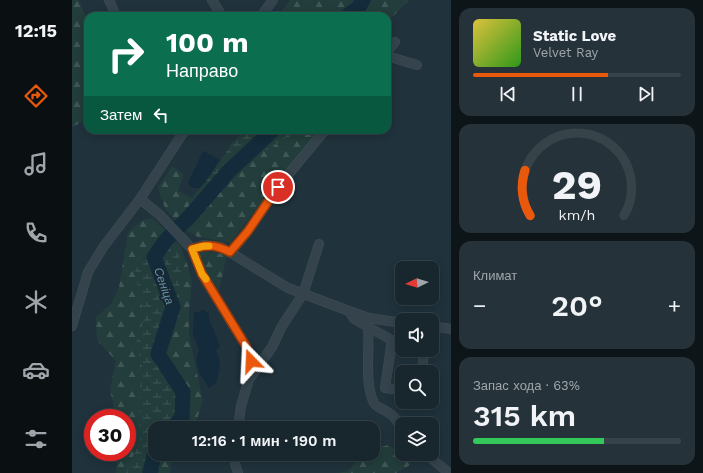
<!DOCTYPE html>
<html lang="ru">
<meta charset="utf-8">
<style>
:root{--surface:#18262d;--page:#253239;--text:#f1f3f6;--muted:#9fa5aa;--line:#364349;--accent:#ea580c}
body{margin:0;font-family:"Work Sans",sans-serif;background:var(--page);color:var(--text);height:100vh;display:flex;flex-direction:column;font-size:15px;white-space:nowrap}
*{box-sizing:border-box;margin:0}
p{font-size:13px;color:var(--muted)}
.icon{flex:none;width:22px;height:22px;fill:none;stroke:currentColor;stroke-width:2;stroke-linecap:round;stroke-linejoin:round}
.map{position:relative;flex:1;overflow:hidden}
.side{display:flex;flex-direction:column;gap:8px;padding:8px;background:#0d1519;width:252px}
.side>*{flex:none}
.guide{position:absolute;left:12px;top:12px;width:307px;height:122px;border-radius:12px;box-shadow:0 2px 10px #0003,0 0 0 1px var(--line);background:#0b6e4f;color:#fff;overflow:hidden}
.needle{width:26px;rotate:265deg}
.buttons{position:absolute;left:323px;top:261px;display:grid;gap:8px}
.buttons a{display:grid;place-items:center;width:44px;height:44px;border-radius:8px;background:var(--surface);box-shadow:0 2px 10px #0003,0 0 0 1px var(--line);font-size:20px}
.speed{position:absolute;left:12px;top:409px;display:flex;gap:8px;font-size:20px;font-weight:700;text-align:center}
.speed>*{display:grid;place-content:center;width:52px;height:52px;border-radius:50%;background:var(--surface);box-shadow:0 2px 10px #0003,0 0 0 1px var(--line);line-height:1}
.speed .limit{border:6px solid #d22;background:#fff;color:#111}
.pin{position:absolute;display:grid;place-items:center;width:34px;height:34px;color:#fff;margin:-17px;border:2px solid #fff;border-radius:50%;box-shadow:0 1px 4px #0007}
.me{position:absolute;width:44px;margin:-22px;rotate:339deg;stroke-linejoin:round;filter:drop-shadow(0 0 3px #0008)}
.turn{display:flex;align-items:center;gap:14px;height:84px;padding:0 16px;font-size:18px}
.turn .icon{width:52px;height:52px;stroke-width:2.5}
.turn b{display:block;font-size:28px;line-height:34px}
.then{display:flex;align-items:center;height:38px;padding:0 16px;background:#0003;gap:8px;font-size:15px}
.big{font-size:30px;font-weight:600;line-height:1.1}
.side .card{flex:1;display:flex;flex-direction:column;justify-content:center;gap:6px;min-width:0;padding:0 14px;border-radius:12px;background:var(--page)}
.side .dial{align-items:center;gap:0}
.dial svg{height:104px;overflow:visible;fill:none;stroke:var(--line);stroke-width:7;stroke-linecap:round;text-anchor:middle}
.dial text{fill:var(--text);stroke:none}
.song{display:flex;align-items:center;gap:12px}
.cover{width:48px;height:48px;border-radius:6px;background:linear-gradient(135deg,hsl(50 70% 55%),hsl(110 70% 35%))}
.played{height:4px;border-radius:2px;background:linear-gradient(90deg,var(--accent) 65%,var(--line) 65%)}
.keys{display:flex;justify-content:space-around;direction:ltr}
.heat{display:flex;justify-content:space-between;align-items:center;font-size:22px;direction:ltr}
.charge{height:6px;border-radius:3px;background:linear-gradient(90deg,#34c759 63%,var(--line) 0)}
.trip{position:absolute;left:76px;top:421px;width:232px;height:40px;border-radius:12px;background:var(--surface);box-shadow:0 2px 10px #0003,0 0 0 1px var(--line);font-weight:600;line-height:40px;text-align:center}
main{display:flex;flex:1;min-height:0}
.tabs{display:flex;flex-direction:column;width:72px;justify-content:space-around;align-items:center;background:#0a0f12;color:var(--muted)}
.tabs .icon{width:28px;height:28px}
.tabs .current{color:var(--accent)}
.tabs b{font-size:18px;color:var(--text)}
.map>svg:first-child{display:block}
</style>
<main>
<nav class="tabs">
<b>12:15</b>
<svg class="icon current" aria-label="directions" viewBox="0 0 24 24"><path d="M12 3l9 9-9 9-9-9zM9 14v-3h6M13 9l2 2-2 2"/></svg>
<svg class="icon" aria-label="music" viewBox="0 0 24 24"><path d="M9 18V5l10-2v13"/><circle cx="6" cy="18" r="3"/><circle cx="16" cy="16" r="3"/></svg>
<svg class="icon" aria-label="phone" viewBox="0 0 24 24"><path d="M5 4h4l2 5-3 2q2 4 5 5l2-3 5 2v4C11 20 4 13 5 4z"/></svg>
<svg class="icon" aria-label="climate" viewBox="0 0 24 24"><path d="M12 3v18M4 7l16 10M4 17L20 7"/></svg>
<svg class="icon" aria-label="car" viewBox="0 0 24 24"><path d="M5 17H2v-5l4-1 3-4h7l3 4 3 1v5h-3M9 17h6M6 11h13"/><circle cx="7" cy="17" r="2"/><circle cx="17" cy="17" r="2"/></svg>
<svg class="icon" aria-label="filters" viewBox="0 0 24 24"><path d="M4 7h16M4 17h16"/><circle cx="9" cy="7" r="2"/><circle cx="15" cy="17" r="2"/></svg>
</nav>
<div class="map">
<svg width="379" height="473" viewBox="0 0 379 473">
<defs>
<pattern id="forest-firs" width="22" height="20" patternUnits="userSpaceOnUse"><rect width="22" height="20" fill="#223d3b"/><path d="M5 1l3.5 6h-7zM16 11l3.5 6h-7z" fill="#405756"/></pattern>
<pattern id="wetland-marsh" width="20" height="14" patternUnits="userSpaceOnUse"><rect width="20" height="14" fill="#223d3b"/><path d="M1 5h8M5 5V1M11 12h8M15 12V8" fill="none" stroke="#405756"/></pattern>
</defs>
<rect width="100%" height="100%" fill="#20323c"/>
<path fill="url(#forest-firs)" d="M0 0H7L16 22V119L0 127Z
M218 0H337L315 22V16H206Z
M172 130H246L158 243 144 240 126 237 113 230 94 210 88 196 86 187 100 166 112 174 106 191 120 198 134 181 160 144Z
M81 218 108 245 117 269 120 285 117 310V335L131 401 122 428H83V454H102L100 457 98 473H44L45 452H55V418H44L38 389 44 361 25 340 24 317 39 304 47 287 56 232 72 219Z
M128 251 138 252 155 255 147 291 133 270 126 255Z
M316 445 330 452V454H331L338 465 324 473H266L276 471 290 454H301V449Z"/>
<path fill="url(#wetland-marsh)" d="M284 0H301L296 8H286Z
M172 130H222C216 135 211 140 205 144 197 150 188 152 180 157 160 173 141 194 132 217L125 220 118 216 120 198 134 181 160 144Z
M89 240H94L101 246 110 262 108 284 101 321 94 352 110 377 114 399 113 421 107 428H83V454H91L86 473H54L68 440V398L71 372 64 344 72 318 67 289 62 272 74 253Z"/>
<path fill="#132b3a" d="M131 151 148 160 134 181 128 188H120L116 183Z
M132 310 137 314V319L148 346 144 351C150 363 148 370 144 383L137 388 128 374 124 360 127 350 121 334 122 313Z"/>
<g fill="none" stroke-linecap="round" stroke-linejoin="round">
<path stroke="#132b3a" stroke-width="15" d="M275 16 286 8 291 0
M100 428 110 418 111 392 86 354 101 307 82 257 94 240 118 216 157 171 201 130
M78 473 83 451"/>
<g stroke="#404f58" stroke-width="10">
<path id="minor" d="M37 0 44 16
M140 0 150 16
M189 16 201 0
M315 52 323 42
M315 56 345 65
M68 199 88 215 120 249 130 274 174 346 179 361 177 379 169 406 166 428
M120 249 132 245 149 247 164 256 216 288 277 311 297 318 330 323
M158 253 176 231 206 187 253 130
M277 311 282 319 325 343 330 344
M0 326 16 272 32 246 68 199 113 130
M360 326 379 329
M296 328C298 349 292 384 302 403 305 408 312 409 317 413 324 417 326 423 330 430
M320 340 313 388 330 390
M350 372 352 350
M178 378 200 347 210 326 231 294 247 244
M164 454 163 464 166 473
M354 454 377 473"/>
</g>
<use href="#minor" stroke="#34434c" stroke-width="9"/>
</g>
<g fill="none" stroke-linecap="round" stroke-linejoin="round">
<g stroke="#983908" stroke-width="10">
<path id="route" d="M179 361 174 346 130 274 120 249C136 244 144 245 158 252L176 231 206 187"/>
</g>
<use href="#route" stroke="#ea580c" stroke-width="7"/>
<path stroke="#f59e0b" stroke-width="7" d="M134 279 130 274 120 249 132 246H137"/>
</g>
<g text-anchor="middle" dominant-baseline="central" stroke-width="4" stroke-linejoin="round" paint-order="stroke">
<g font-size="12" font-style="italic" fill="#6591aa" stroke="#192831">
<text transform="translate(92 286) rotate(71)">Сеніца</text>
</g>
</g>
</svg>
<div class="buttons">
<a><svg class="needle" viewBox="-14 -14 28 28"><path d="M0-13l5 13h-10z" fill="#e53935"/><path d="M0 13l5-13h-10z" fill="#9fa5aa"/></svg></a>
<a><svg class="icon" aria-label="sound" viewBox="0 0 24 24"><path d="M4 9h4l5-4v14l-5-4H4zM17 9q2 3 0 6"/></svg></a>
<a><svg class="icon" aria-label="search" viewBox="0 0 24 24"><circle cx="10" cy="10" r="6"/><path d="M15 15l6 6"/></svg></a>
<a><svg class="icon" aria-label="layers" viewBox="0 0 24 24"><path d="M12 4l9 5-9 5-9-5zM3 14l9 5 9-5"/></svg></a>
</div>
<div class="speed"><div class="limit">30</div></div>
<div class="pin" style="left:206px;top:187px;background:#d93025"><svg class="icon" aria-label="arrive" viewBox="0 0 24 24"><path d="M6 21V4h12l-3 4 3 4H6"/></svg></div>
<svg class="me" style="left:179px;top:361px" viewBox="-20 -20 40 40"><path d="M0-17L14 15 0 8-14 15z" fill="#ea580c" stroke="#fff" stroke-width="4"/></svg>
<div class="trip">12:16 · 1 мин · 190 m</div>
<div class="guide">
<div class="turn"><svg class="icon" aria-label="right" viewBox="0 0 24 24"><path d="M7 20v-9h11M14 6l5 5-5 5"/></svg><div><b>100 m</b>Направо</div></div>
<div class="then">Затем<svg class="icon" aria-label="left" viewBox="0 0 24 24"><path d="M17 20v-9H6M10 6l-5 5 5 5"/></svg></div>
</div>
</div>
<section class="side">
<div class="card">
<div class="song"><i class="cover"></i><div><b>Static Love</b><p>Velvet Ray</p></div></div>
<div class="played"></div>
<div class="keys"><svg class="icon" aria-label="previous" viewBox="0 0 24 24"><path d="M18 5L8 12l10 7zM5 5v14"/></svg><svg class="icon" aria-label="pause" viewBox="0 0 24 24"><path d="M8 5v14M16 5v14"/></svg><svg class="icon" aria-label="next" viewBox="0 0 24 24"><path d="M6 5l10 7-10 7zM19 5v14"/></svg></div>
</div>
<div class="card dial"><svg viewBox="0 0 100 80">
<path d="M14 69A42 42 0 1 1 86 69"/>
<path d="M14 69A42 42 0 0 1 10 34" stroke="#ea580c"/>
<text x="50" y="56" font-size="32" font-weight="700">29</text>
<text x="50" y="72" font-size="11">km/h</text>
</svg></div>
<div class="card"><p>Климат</p>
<div class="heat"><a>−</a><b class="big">20°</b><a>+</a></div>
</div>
<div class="card"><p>Запас хода · 63%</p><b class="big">315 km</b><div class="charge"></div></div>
</section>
</main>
